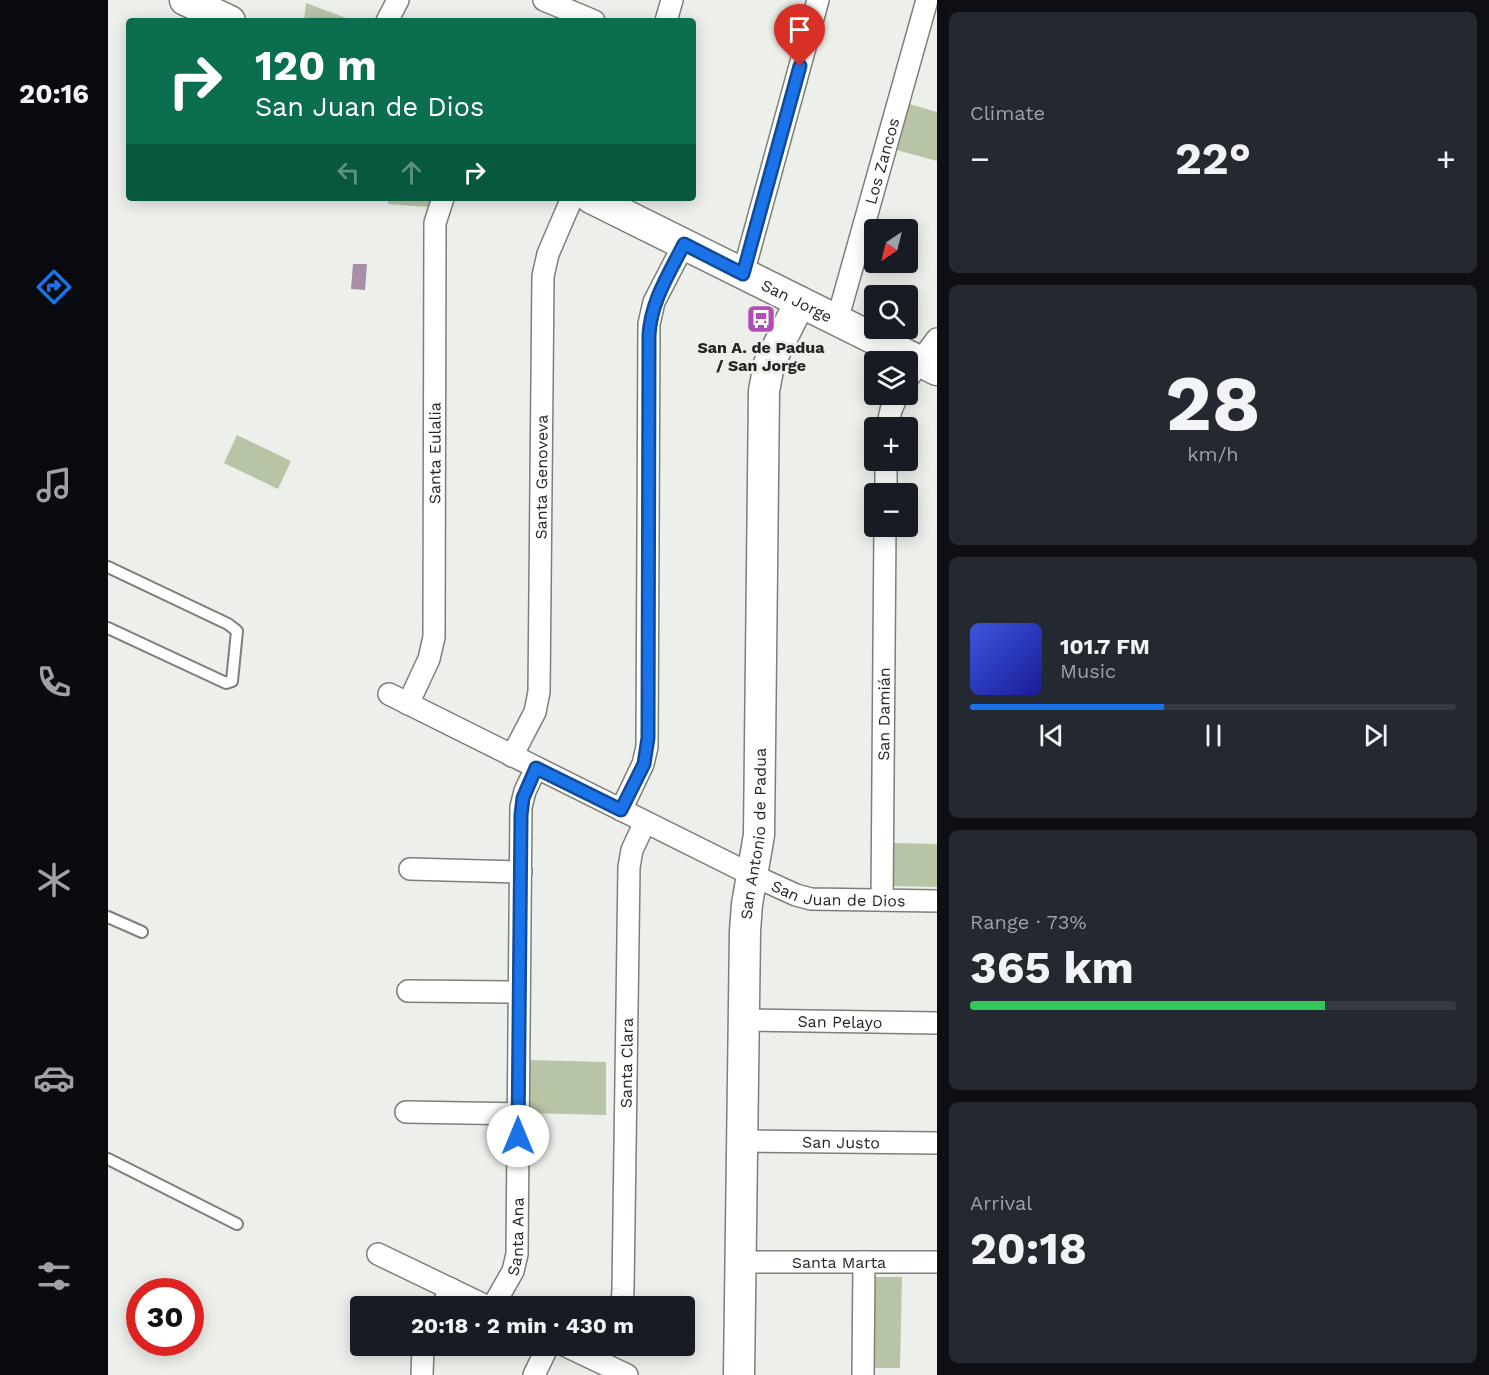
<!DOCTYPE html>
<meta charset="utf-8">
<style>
:root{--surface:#171b24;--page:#242831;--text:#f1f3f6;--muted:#9ea1a6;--line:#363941;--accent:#1a73e8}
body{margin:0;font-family:"Work Sans",sans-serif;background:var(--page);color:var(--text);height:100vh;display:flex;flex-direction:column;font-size:22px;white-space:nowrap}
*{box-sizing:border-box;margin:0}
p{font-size:20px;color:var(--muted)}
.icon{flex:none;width:33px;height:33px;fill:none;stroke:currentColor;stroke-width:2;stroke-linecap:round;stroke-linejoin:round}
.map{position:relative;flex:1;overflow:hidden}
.drawer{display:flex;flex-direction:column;gap:12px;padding:12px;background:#0d0f14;width:552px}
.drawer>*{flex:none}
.banner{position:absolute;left:18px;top:18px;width:570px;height:183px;border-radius:6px;box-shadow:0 3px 15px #0003;background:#0b6e4f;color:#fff;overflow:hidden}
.needle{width:39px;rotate:215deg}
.fabs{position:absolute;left:756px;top:219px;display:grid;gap:12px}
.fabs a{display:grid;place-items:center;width:54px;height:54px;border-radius:6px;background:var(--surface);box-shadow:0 3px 15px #0003;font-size:30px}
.speed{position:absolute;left:18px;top:1278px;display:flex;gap:12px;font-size:30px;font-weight:700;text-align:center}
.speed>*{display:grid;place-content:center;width:78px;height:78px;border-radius:50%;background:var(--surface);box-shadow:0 3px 15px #0003;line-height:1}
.speed .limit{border:9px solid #d22;background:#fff;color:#111}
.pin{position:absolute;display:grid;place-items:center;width:51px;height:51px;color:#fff;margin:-62px -26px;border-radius:50% 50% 50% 0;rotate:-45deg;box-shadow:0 0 6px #0007}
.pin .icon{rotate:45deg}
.me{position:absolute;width:66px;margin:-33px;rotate:0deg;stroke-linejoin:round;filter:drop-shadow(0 0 4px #0008)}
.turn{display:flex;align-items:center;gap:21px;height:126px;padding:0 30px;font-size:27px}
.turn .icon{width:78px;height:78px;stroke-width:2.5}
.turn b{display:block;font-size:42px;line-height:51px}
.lanes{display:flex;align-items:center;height:57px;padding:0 30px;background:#0003;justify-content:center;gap:30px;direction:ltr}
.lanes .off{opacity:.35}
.big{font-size:45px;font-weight:700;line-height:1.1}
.drawer .tile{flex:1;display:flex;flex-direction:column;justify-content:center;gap:9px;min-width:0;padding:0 21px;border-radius:9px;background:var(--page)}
.drawer .dial{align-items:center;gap:0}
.dial b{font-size:78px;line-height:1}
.song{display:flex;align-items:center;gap:18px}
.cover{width:72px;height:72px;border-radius:9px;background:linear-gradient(135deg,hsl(230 70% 55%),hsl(240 70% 35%))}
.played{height:6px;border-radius:3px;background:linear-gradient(90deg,var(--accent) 40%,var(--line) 40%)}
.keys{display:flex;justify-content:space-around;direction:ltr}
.heat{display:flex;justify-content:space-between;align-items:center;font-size:33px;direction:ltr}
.charge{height:9px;border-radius:4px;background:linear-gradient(90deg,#34c759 73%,var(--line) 0)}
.trip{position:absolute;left:242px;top:1296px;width:345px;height:60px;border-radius:6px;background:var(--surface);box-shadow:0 3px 15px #0003;font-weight:700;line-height:60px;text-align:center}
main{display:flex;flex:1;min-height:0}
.tabs{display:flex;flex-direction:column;width:108px;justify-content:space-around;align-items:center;background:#090b0e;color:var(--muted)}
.tabs .icon{width:42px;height:42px}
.tabs .selected{color:var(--accent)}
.tabs b{font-size:27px;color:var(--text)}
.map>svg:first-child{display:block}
</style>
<main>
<nav class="tabs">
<b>20:16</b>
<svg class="icon selected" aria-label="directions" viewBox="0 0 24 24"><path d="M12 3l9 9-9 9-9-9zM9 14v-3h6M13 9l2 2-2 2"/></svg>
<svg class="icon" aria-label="music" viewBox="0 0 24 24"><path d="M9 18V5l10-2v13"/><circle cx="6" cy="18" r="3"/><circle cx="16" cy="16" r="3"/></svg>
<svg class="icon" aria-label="phone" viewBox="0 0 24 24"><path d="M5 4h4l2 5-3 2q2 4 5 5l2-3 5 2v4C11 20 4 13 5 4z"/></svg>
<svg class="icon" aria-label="climate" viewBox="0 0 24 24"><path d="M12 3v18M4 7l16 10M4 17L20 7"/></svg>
<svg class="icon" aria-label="car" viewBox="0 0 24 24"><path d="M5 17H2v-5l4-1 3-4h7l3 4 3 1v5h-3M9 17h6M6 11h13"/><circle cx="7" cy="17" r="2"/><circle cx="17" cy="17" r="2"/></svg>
<svg class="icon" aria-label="filters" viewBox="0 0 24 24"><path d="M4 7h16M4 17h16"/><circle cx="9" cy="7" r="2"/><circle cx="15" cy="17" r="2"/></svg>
</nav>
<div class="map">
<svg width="829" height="1375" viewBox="0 0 829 1375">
<rect width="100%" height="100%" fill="#edefeb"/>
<path fill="#b8c4a6" d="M198 3 246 21H196Z
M798 103 829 112V161L785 149Z
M280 198H324L321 207 280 204Z
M129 435 183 461 170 489 116 463Z
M783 843 829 844V887L782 886Z
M420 1060 498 1062V1115L419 1113Z
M765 1277H794L792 1368H763Z"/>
<path fill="#a88fa8" d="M245 264H259L257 290 243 289Z"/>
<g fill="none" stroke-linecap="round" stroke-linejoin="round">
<g stroke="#7d7f7b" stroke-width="14">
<path id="lane" d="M0 567 120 624 129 631 124 681 118 683 0 628
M0 917 34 932
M0 1159 129 1224"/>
</g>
<g stroke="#7d7f7b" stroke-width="24">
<g id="street">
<path d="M436 0 486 21"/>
<path d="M279 21 290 0"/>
<path d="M558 21 564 0"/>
<path d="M635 274 710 0"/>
<path id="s1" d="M729 321 819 0"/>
<path d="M800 378 829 339"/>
<path d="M779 428 783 410 790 394"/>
<path d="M778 494V460"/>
<path id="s2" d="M281 694 644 875 688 895 703 899 829 901"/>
<path id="s3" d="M300 704 321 659 326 637 327 223 335 198"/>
<path id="s4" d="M404 756 427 712 431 692 435 276 440 254 464 198"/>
<path d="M513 810 535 764 539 747 541 324 546 302 576 244"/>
<path d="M302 869 413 872"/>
<path id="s5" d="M774 900 777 526"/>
<path d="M300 991 411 992"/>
<path id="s6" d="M636 1020 829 1023"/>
<path d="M298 1112 411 1114"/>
<path id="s7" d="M635 1141 829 1143"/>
<path d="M270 1254 378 1306"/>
<path id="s8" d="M632 1262H829"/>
<path d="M334 1306 343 1289"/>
<path id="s9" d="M385 1306 405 1271 409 1254 413 807 417 791 428 768"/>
<path id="s10" d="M514 1306 515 1289 521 867 524 850 537 822"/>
<path d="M458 1346 519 1375"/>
<path d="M314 1375 315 1346"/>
<path d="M426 1375 440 1346"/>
<path d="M755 1375 756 1262"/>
</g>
</g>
<g stroke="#7d7f7b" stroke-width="33">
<g id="secondary">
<path d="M77 0 122 21"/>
<path id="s11" d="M483 198 829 370"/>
<path id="s12" d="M631 1375 637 931 639 904 651 835 656 391 661 364 692 302"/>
</g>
</g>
<use href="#lane" stroke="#fff" stroke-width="10"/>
<use href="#street" stroke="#fff" stroke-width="21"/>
<use href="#secondary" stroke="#fff" stroke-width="30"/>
</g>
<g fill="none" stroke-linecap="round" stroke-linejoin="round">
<g stroke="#114b97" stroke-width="15">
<path id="route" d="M410 1136 413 815 415 798 428 768 513 810 536 764 540 738 541 335C543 301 561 274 576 244L635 274 692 66"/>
</g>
<use href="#route" stroke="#1a73e8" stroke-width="10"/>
</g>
<defs>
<g id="bus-square" transform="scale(1.5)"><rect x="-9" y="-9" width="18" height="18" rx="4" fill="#b24fb5" stroke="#edefeb"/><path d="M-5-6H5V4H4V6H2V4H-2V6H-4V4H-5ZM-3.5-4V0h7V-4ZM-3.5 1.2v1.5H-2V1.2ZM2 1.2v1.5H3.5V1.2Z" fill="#fff"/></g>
</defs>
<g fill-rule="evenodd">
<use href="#bus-square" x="653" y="319"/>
</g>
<g text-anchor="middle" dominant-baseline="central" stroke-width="6" stroke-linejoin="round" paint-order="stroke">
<g font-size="16" fill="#252624" stroke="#edefeb">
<text stroke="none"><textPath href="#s1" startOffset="166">Los Zancos</textPath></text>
<text stroke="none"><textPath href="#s11" startOffset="230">San Jorge</textPath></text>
<text stroke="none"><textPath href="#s3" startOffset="256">Santa Eulalia</textPath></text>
<text stroke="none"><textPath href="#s4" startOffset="285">Santa Genoveva</textPath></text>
<text stroke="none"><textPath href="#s5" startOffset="186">San Damián</textPath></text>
<text stroke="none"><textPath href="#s12" startOffset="542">San Antonio de Padua</textPath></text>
<text stroke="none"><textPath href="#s2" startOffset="496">San Juan de Dios</textPath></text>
<text stroke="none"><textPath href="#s6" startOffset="96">San Pelayo</textPath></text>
<text stroke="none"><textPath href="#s10" startOffset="243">Santa Clara</textPath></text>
<text stroke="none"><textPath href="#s7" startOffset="98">San Justo</textPath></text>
<text stroke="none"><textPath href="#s9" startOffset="75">Santa Ana</textPath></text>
<text stroke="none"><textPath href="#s8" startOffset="99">Santa Marta</textPath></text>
</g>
<g font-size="16" font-weight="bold" fill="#252624" stroke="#edefeb">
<text x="653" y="347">San A. de Padua<tspan x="653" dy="18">/ San Jorge</tspan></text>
</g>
</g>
</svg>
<div class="fabs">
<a><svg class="needle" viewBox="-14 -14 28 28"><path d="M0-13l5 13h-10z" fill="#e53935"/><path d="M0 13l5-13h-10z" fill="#9ea1a6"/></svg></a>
<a><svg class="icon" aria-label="search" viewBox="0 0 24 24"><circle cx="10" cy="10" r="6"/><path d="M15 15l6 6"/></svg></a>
<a><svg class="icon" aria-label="layers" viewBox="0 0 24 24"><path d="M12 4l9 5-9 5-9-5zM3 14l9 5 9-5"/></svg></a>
<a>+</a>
<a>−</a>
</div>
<div class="speed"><div class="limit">30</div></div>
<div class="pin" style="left:692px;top:66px;background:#d93025"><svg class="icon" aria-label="arrive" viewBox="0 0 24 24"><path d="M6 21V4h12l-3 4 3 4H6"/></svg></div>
<svg class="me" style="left:410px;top:1136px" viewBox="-20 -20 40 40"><circle r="19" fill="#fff"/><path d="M0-13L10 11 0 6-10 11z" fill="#1a73e8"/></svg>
<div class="trip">20:18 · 2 min · 430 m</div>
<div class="banner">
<div class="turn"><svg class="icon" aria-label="right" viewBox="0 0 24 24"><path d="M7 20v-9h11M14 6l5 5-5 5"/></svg><div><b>120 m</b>San Juan de Dios</div></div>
<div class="lanes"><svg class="icon off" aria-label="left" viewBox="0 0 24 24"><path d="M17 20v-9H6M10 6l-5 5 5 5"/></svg><svg class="icon off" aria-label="ahead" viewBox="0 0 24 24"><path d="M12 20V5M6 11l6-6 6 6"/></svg><svg class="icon" aria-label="right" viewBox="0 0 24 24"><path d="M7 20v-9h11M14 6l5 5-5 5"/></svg></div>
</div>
</div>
<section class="drawer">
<div class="tile"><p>Climate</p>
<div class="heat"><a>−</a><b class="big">22°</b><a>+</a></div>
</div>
<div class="tile dial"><b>28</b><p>km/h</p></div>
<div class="tile">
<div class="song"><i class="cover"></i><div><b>101.7 FM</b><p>Music</p></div></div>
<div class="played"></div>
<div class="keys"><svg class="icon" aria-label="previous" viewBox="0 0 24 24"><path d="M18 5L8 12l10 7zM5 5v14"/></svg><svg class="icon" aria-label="pause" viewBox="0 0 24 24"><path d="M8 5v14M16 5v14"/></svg><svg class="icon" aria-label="next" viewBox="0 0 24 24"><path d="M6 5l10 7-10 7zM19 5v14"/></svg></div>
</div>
<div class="tile"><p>Range · 73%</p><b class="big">365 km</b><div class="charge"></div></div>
<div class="tile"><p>Arrival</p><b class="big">20:18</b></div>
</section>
</main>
